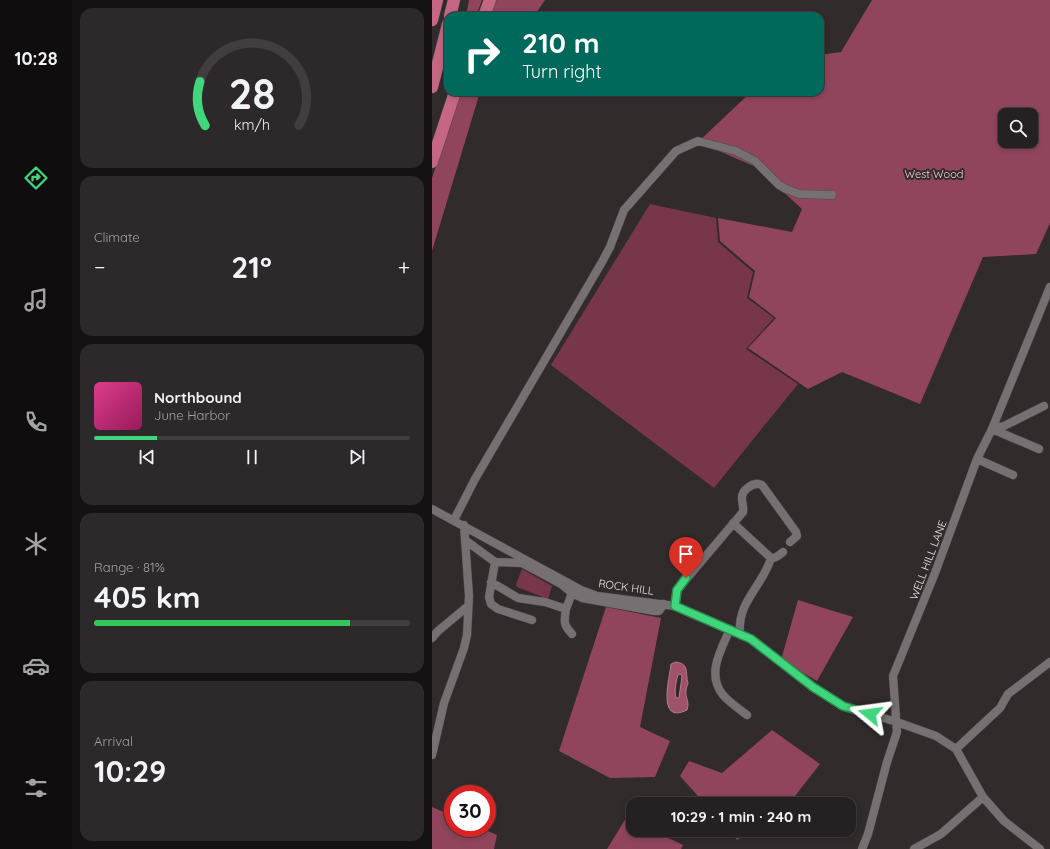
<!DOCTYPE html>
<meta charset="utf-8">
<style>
:root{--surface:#252021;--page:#2d282a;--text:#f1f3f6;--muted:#a3a3a5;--line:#423e3f;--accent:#40d77c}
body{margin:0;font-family:Quicksand,sans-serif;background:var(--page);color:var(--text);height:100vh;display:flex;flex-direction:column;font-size:15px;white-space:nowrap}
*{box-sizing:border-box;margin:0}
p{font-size:13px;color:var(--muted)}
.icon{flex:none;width:22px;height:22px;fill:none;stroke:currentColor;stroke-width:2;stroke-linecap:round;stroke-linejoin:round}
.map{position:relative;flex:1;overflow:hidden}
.sheet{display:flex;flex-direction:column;gap:8px;padding:8px;background:#141212;width:360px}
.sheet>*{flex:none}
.guide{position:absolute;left:12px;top:12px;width:380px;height:84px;border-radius:12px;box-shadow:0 2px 6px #0003,0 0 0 1px var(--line);background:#00695c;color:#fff;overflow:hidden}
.buttons{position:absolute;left:566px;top:108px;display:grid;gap:8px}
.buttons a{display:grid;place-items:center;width:40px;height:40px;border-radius:8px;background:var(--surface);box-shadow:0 2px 6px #0003,0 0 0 1px var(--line);font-size:20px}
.speed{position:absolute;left:12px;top:785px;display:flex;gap:8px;font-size:20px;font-weight:700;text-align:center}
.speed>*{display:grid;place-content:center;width:52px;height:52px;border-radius:50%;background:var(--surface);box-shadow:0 2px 6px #0003,0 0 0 1px var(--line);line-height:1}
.speed .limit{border:6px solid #d22;background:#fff;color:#111}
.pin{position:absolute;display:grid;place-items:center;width:34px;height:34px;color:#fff;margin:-41px -17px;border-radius:50% 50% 50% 0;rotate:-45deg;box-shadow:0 0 4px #0007}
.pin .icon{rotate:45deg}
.me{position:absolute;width:44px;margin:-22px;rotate:286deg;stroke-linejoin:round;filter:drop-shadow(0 0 3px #0008)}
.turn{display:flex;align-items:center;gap:14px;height:84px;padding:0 12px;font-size:18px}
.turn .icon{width:52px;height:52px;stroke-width:2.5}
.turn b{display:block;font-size:28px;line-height:34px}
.big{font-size:30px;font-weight:800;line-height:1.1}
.sheet .widget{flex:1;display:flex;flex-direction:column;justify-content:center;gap:6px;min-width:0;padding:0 14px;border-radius:12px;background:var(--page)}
.sheet .dial{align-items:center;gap:0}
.dial svg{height:104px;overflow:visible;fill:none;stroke:var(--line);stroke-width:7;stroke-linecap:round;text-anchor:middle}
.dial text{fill:var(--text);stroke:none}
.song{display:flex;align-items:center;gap:12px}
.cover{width:48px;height:48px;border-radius:6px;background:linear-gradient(135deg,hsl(330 70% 55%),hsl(330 70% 35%))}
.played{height:4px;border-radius:2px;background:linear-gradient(90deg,var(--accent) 20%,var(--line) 20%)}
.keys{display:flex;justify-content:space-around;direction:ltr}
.heat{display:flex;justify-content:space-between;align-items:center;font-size:22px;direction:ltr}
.charge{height:6px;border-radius:3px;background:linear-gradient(90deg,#34c759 81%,var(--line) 0)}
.trip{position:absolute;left:194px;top:797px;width:230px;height:40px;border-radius:12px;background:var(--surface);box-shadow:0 2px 6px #0003,0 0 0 1px var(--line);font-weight:800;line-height:40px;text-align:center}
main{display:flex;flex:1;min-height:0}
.tabs{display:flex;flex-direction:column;width:72px;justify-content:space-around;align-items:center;background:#0f0d0d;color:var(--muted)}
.tabs .icon{width:28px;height:28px}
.tabs .current{color:var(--accent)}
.tabs b{font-size:18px;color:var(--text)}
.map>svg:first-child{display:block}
</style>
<main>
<nav class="tabs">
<b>10:28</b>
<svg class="icon current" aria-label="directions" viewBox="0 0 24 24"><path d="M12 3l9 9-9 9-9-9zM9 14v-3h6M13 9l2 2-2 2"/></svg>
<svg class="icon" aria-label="music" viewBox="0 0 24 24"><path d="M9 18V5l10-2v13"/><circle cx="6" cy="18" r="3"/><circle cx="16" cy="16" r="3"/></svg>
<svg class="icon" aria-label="phone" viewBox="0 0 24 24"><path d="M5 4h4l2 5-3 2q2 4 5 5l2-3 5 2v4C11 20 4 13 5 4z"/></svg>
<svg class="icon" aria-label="climate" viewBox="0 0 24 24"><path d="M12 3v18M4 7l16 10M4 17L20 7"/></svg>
<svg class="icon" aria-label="car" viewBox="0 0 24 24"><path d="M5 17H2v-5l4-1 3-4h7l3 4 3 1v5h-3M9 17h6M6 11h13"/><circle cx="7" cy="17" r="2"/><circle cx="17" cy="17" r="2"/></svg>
<svg class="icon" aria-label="filters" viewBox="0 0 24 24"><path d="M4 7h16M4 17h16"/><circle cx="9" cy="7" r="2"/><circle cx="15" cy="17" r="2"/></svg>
</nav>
<section class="sheet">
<div class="widget dial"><svg viewBox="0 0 100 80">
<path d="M14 69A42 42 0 1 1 86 69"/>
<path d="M14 69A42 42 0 0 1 10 35" stroke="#40d77c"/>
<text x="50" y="56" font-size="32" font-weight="700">28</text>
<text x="50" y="72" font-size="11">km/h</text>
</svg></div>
<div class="widget"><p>Climate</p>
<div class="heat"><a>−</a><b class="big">21°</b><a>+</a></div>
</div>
<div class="widget">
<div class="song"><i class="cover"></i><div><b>Northbound</b><p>June Harbor</p></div></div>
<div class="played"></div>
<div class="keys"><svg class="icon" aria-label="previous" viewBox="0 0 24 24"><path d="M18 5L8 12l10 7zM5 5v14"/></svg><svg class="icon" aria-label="pause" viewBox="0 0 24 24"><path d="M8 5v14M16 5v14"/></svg><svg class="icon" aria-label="next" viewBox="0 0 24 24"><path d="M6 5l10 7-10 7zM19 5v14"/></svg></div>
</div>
<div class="widget"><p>Range · 81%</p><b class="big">405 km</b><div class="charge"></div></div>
<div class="widget"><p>Arrival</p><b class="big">10:29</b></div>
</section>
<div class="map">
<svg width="618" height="849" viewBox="0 0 618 849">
<rect width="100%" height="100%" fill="#312b2c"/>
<path fill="#77364a" d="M218 204 284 218 286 242 321 272 315 298 342 318 314 349 366 384 282 488 119 365Z
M90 569 120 586 116 599 85 587 84 584Z"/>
<path fill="#90455c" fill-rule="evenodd" d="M37 0H50L44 16H34Z
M63 0H113L102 16H57Z
M440 0H618V223L604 254 551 257 488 404 410 372 376 389 316 348 344 318 317 297 323 271 288 241 286 218 360 232 370 209 324 167 266 142 319 92H388V55L409 52ZM573 115H599V141H573Z
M29 92H48L0 251V178Z
M366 600 421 617 385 681 349 660Z
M174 607 229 618 208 727 238 741 223 777 178 778 127 751Z
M340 730 388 764 363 796 353 804H273L248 776 257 761 290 773Z
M0 807 21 816V828H49L65 835 62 849H0Z
M194 818 201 821V830H219L251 845 249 849H175Z
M296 830H318L305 840Z"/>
<path fill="#9f5269" stroke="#b47e8e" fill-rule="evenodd" d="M244 662C255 664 254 668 255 678 255 681 256 681 256 684 255 686 254 688 254 691 253 698 258 701 255 710 224 725 238 677 239 664ZM248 674 250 676 247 698H244C242 691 244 681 246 675Z"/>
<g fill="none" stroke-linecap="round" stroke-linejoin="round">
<g stroke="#4e4a4b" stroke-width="9">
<path id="minor" d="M560 429 572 426 612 406
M560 429 607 449
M545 459 581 475
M0 509 149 590 165 596 243 606 319 639 381 687 411 706 465 722 504 736 524 749 551 797 572 821 608 849
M22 520 43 479 170 262 178 247 192 210 244 151 266 141 304 151 323 161 347 185 354 189 367 194 400 195
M301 523 339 558C344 559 347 555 351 552
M33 540 63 562 90 563 129 584 140 593 150 598 222 611H227L232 604
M63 562 57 597 59 604 66 609 100 620
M59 582 86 598 113 602 134 609C132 622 131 624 140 634
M243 606 245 590 311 512C312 506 310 504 310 499 309 490 322 481 330 485L364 532 365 536 358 542
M134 609 140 593
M298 629C289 650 274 674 291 695 297 702 307 709 315 715
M308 634C305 601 331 586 339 558
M0 638 6 631 36 606
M524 749 568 708 576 694 618 662
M0 755 12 703 32 648 35 635 37 596 32 525
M430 849 436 834 455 762 465 732 461 676 503 573 545 459 560 429 618 287
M482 849 509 834 551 797"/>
</g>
<g stroke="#4e4a4b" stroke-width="13">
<path id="highway" d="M18 16 22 0
M52 16 58 0
M0 20 5 0
M0 87 16 24
M0 162 23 92"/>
</g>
<use href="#minor" stroke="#777072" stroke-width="8"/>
<use href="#highway" stroke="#c56783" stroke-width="12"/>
</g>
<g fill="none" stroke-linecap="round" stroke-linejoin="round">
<g stroke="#2a8c51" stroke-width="10">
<path id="route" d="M254 578 245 590 243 606 319 639 381 687 411 706 438 714"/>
</g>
<use href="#route" stroke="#40d77c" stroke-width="7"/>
</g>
<g text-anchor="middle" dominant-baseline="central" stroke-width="4" stroke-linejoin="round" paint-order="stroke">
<g font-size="11" fill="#fdcfda" stroke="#312b2c">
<text x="502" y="174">West Wood</text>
</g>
<g font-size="11" fill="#e6e3e3" stroke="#312b2c">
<text transform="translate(496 560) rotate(-69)">WELL HILL LANE</text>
<text transform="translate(194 587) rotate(8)">ROCK HILL</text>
</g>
</g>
</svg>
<div class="buttons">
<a><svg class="icon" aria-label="search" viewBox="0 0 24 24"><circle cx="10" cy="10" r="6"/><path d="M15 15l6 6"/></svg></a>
</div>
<div class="speed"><div class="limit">30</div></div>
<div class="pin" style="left:254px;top:578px;background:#d93025"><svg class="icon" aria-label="arrive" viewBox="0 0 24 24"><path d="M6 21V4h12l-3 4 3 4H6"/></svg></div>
<svg class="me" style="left:438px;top:714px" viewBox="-20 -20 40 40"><path d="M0-17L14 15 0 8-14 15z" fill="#40d77c" stroke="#fff" stroke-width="4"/></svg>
<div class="trip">10:29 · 1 min · 240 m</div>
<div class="guide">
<div class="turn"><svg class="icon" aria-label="right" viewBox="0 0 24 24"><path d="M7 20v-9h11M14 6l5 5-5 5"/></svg><div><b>210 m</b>Turn right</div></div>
</div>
</div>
</main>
